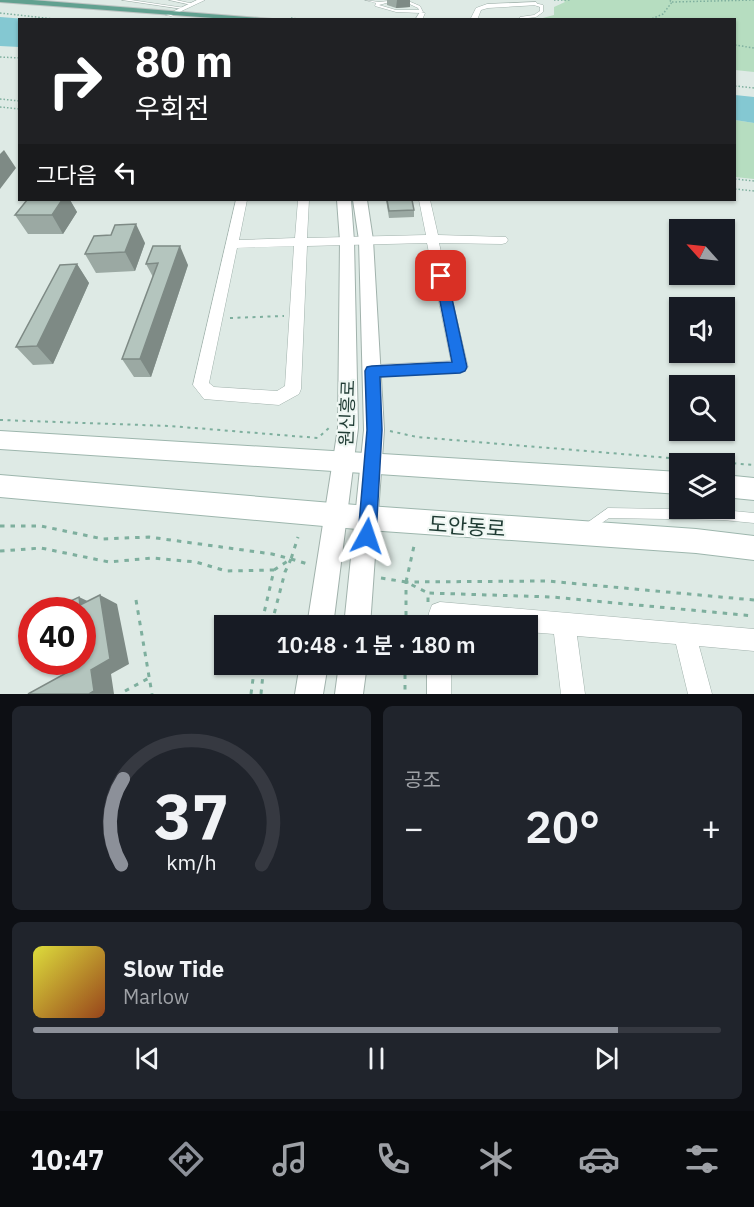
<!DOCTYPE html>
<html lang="ko">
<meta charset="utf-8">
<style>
:root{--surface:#171b24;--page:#20242c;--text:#f1f3f6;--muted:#9ea1a6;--line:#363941;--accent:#8c9099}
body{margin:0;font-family:"IBM Plex Sans","Noto Sans KR",sans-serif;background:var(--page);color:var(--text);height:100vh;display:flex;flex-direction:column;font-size:22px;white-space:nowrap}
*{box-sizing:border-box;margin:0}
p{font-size:20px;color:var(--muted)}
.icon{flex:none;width:33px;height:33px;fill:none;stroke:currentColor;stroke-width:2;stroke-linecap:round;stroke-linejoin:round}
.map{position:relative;height:694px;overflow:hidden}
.details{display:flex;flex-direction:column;gap:12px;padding:12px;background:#0d0f14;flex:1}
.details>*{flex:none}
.top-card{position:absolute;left:18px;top:18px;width:718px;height:183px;border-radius:0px;box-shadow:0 2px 4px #0004;background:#202124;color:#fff;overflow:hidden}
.needle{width:39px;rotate:297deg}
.controls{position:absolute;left:669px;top:219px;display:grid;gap:12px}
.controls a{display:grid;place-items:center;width:66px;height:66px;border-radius:0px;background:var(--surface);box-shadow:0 2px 4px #0004;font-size:30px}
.speed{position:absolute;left:18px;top:597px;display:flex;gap:12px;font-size:30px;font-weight:700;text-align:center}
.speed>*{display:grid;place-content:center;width:78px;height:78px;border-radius:50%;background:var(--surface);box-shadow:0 2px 4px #0004;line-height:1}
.speed .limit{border:9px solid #d22;background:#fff;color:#111}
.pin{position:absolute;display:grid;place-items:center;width:51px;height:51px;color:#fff;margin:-26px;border-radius:12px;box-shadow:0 3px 9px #0006}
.me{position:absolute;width:66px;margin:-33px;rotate:5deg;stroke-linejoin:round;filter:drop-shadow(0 0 4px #0008)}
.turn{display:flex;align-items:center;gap:21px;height:126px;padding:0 18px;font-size:27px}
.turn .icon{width:78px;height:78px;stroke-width:2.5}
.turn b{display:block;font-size:42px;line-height:51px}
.then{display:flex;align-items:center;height:57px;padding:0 18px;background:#0003;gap:12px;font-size:22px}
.big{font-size:45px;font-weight:600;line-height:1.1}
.details .card{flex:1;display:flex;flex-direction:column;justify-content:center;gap:9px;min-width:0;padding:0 21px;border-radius:9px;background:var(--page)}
.details .dial{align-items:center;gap:0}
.dial svg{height:156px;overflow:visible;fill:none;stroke:var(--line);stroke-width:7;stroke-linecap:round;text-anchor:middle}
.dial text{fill:var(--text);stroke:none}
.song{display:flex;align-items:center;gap:18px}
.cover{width:72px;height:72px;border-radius:9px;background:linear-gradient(135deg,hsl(60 70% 55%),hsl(20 70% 35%))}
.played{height:6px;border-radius:3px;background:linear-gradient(90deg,var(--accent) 85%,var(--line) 85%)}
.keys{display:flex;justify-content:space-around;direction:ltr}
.heat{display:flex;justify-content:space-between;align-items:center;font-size:33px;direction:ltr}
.details .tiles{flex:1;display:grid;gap:12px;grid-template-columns:1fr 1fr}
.card:last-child{grid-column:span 2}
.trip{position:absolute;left:214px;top:615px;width:324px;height:60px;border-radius:0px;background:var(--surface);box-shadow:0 2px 4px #0004;font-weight:600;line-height:60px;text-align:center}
.tabs{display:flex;height:96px;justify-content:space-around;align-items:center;background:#090b0e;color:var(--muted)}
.tabs .icon{width:42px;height:42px}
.tabs .on{color:var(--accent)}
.tabs b{font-size:27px;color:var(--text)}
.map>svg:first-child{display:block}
</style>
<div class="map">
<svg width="754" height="694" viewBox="0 0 754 694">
<rect width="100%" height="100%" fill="#deeae5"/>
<path fill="#b6ddc0" d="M563 0H754V72L735 70V20L539 19 554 15V7L565 2Z
M735 120 754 123V179L735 177Z"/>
<path fill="#84c8d2" d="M0 17 26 19 20 20 19 47 0 46Z
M735 95 754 97V123L735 120Z"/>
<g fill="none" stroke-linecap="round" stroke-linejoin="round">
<g stroke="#a1b2ac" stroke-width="1">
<path id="service" d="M122 0H131L185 8 183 9Z
M169 0H176L194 4 192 5Z
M365 0 379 2 397 0 379 5 396 10H419L418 8 401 0H406L420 6 423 12 421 13 396 12 375 6 376 3Z
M534 3 543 5V12L536 17 520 19V17L534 15 540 11V7L534 5Z
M608 508 723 510 754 513V523L723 520 609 518 590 531 587 533 584 531 582 528 584 525Z"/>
</g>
<g stroke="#a1b2ac" stroke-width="1">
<path id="minor" d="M197 0H205L171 16 166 15Z
M536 2 538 5 488 8 481 10 477 20H470L476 8 487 4Z
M420 12 425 13 422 20H415Z
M236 200H247L239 240 295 238 298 200H309L307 238 426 235 419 200H430L438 235 506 237 508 240 506 243 502 244 439 243 468 367 465 371 372 377 366 375 364 371 366 367 372 365 451 361 427 243 307 246 301 389 299 394 279 405 204 399 193 385ZM294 246 285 386 277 391 214 387 209 383 237 248Z
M440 602 754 629V651L699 646 712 694H688L676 644 577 636 585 694H561L554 634 528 632V626H429V613L432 605Z
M427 664H451V694H427Z"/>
</g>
<g stroke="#a1b2ac" stroke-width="2">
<path id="tertiary" d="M337 200H351L354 241 358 428 333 626H307L338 428 340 241Z
M353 200H367L373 240 384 430 370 626H344L364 430 359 240Z
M300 664H328L323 694H295Z
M339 664H367L363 694H335Z"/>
</g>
<g stroke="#9db6ad" stroke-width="2">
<path id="secondary" d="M0 431 680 472V494L0 449Z
M0 475 368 506 696 529 754 536V560L696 553 368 530 0 497Z
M724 475 754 478V500L724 497Z"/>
</g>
<g stroke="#bcc4c2" stroke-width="2">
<path id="primary" d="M0 0H32L285 20H240L0 2Z"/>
</g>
<path stroke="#7eaf9e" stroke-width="1.5" stroke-dasharray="1.5 2" stroke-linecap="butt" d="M554 0H570
M672 2 754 0
M0 13 63 20
M291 18 307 20
M649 20 663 14 672 2 669 0
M735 45 754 48
M0 57 20 58
M735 86 754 88
M0 99 20 101
M0 107 20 109
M735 179 754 181
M735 189 754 191"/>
<path stroke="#7eaf9e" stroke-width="2" stroke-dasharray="3 4.5" stroke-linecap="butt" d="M230 318 284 316
M0 420 170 426 318 438 330 427
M390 431 417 437 754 465"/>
<path stroke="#7eaf9e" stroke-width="3" stroke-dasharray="4.5 6" stroke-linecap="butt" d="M0 526H41L103 539 149 537 272 554 291 559 285 572 271 626
M0 551 41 548 109 562 152 558 196 562 226 571 274 570 261 626
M291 559 311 565
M274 570 291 559 298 537
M381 578 406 582 428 593
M406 582 414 546
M136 600 152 694
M428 602V593L552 597 754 616
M406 626V582L547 581 754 600
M405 664V694
M125 691 149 678
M251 694 255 664
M261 694 264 664"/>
<use href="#service" fill="#fff" fill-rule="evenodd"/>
<use href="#minor" fill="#fff" fill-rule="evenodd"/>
<use href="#tertiary" fill="#fff" fill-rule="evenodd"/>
<use href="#secondary" fill="#fff" fill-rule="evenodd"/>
<use href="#primary" fill="#61a190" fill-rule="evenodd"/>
</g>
<path fill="#9ba9a3" d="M387 0H410V7L396 8 387 5Z
M27 200H70L77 212 63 234H28L15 215Z
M386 200H412L414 210V217L389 218Z
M111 235 145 243 135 271 96 273 85 254Z
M153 246 188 265 151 377H134L122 359 153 277 146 264Z
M77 264 89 283 53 364 33 365 16 347Z"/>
<path fill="#7e8a85" d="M397 0H410V7L396 8Z
M4 150 16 168 0 189V154Z
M62 200H70L77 212 63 234 52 215Z
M136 224 145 243 135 271 125 252Z
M180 246 188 265 151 377 140 359Z
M77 264 89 283 53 364 37 346Z
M100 595 117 604 129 664 111 674 114 694H89Z
M79 597 98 606 80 605Z"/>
<path fill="#b4c5be" stroke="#7e8a85" stroke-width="1.5" d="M27 200H62L52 215H15Z
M387 200H412L414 210 389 211Z
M136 224 125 252 85 254 94 236 111 235 115 225Z
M153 246H180L140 359H122L158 263 146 264Z
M77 264 37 346 16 347 60 265Z
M100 595 110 659 91 670 94 691 89 694H28L68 672 67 662H82V610H60V606L79 597 80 605Z"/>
<path fill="#1a73e8" stroke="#114b97" stroke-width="1.5" d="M441 272 447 276 467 367 465 371 460 373 380 377 382 430 376 536 373 542 367 545 360 542 358 536 367 430 365 371 367 367 372 366 452 362 435 276Z"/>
<g text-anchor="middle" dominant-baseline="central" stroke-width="4.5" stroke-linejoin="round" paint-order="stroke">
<g font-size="18" fill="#1f3b33" stroke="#eff7f3">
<text transform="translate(347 413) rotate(-88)">원신흥로</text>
</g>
<g font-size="21" fill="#1f3b33" stroke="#eff7f3">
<text transform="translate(467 526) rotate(4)">도안동로</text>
</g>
</g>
</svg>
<div class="controls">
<a><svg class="needle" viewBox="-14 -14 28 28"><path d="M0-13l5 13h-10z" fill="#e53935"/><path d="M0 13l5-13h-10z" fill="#9ea1a6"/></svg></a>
<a><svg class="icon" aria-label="sound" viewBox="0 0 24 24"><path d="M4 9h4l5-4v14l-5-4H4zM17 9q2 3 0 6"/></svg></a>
<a><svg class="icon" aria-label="search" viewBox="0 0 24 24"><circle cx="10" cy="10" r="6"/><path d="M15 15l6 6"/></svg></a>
<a><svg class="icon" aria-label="layers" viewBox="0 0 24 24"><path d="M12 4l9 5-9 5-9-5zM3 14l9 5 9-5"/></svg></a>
</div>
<div class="speed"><div class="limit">40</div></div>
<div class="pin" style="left:441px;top:276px;background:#d93025"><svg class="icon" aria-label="arrive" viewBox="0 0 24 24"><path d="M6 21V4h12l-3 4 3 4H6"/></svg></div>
<svg class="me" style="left:367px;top:536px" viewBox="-20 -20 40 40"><path d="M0-17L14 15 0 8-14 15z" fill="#1a73e8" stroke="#fff" stroke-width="4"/></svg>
<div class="trip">10:48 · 1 분 · 180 m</div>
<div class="top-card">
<div class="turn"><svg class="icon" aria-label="right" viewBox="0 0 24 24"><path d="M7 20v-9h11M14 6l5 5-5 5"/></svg><div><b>80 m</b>우회전</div></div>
<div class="then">그다음<svg class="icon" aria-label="left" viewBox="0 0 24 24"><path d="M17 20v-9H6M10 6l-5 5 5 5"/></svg></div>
</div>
</div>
<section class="details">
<div class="tiles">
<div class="card dial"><svg viewBox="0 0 100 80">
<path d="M14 69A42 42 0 1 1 86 69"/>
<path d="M14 69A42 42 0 0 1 15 25" stroke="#8c9099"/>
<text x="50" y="56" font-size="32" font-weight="700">37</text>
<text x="50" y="72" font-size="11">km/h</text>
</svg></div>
<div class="card"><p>공조</p>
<div class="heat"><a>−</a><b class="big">20°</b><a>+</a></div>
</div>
<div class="card">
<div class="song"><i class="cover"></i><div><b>Slow Tide</b><p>Marlow</p></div></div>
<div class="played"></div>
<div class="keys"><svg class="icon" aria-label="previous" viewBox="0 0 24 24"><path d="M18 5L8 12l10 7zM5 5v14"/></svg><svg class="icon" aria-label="pause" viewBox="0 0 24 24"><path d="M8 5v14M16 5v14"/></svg><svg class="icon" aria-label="next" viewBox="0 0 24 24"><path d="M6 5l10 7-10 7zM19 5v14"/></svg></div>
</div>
</div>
</section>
<nav class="tabs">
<b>10:47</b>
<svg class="icon on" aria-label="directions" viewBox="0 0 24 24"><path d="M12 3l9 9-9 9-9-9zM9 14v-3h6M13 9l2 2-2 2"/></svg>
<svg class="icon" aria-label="music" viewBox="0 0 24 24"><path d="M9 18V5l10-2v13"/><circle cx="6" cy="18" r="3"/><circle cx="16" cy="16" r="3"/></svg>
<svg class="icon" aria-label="phone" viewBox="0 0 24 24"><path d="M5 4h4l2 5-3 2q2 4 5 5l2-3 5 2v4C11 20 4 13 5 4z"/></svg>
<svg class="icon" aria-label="climate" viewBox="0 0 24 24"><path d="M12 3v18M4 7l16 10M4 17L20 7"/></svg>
<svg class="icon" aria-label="car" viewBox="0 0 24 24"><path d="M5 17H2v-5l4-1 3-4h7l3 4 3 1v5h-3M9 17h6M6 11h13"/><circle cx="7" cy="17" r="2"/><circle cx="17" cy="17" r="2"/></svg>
<svg class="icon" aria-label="filters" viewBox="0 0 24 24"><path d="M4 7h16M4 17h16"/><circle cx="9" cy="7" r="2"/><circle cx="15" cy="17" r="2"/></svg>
</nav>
